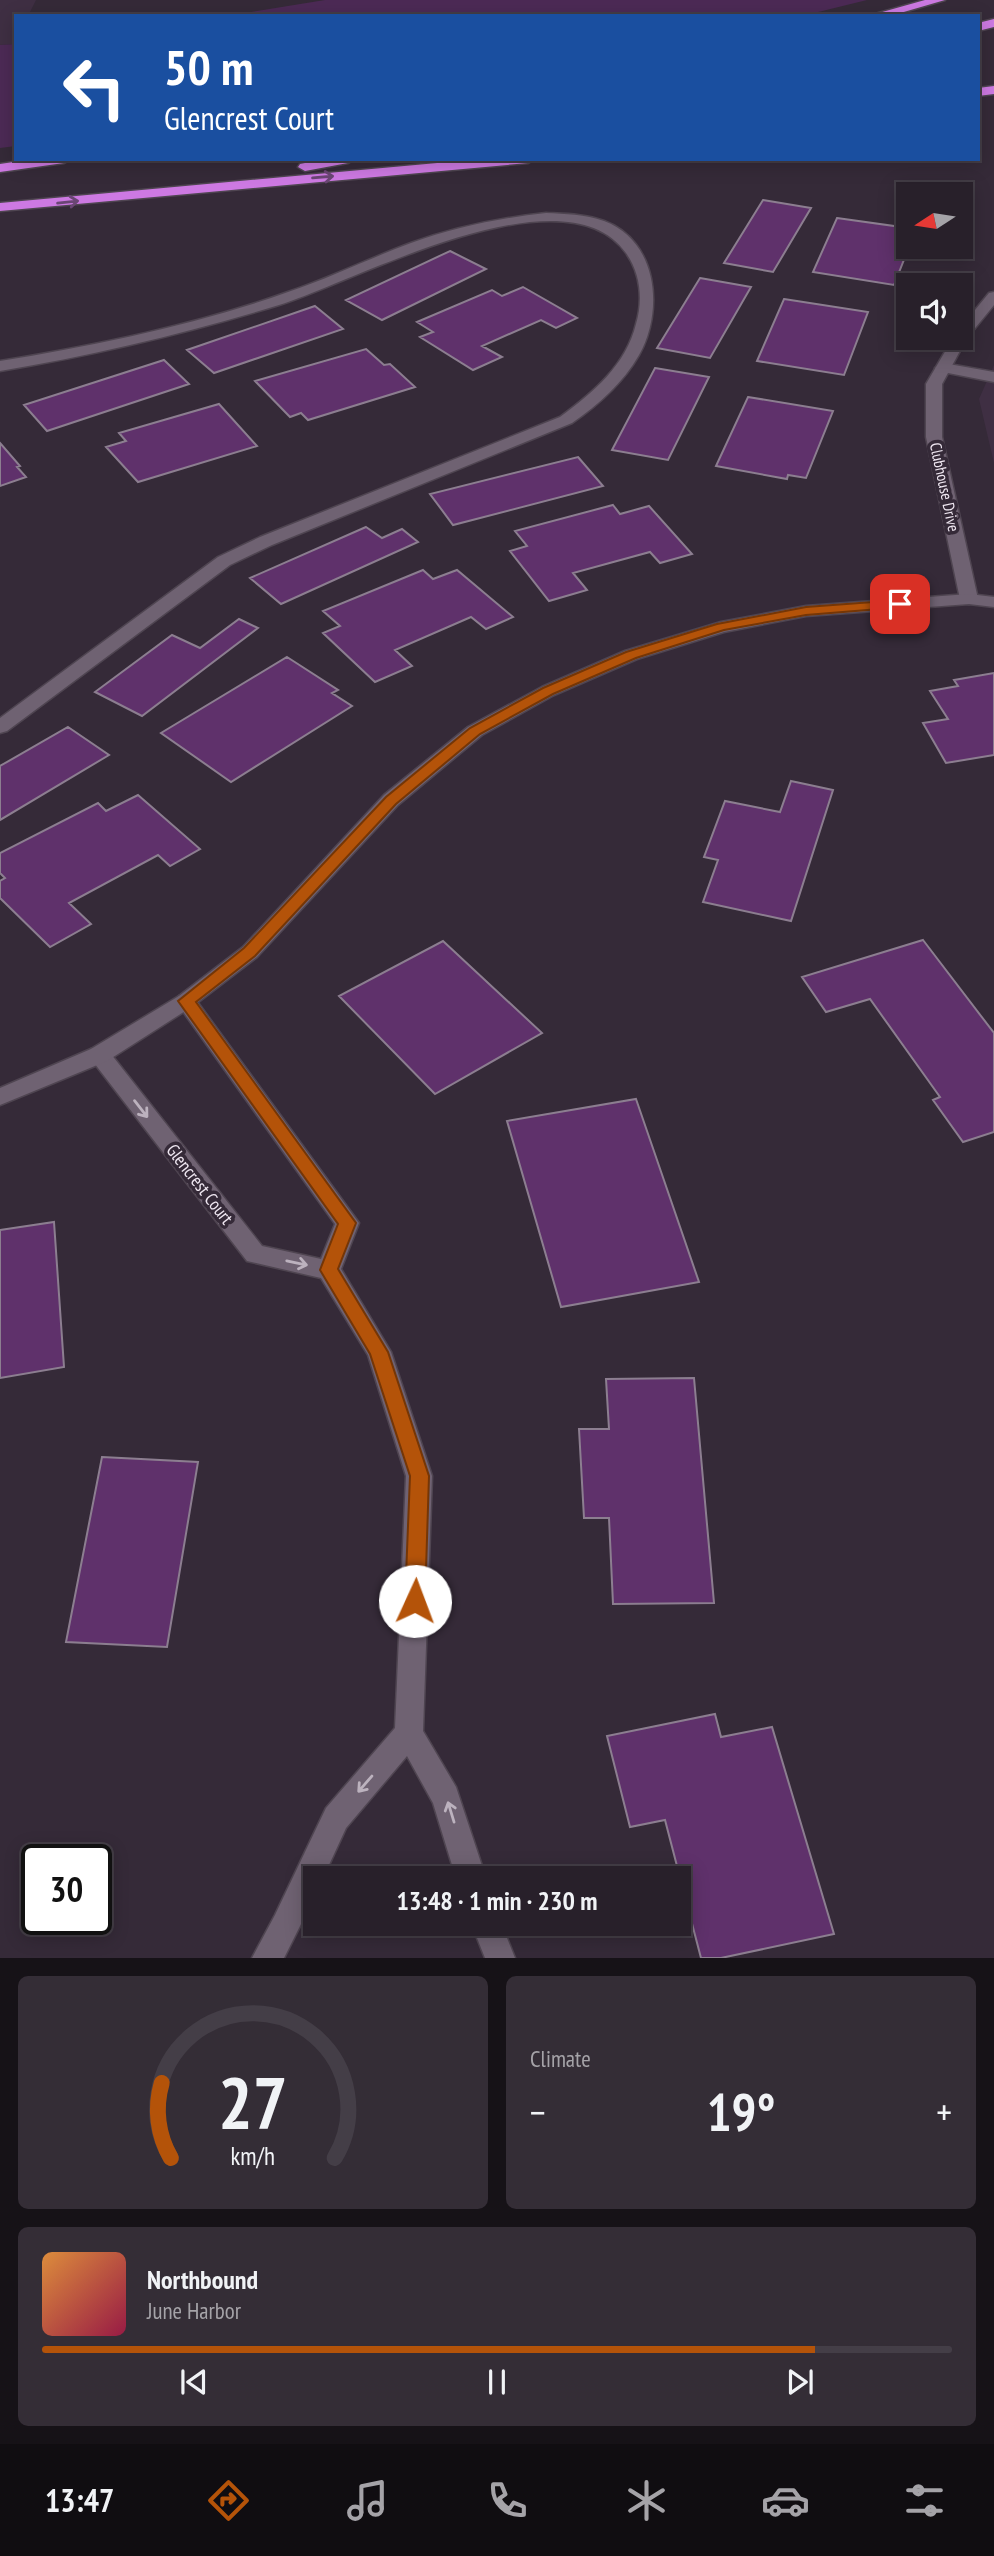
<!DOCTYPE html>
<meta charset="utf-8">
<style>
:root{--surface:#28202a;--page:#342d36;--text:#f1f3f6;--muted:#a5a3a8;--line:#443e47;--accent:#b45309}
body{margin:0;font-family:"PT Sans Narrow",sans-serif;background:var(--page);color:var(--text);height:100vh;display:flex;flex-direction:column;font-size:26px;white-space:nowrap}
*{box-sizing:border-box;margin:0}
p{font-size:23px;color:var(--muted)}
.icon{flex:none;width:38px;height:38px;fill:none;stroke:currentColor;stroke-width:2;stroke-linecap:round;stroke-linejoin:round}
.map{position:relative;height:1958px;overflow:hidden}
.side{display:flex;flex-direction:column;gap:18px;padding:18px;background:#161217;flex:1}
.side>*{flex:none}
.hud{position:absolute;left:14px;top:14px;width:966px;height:147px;border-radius:0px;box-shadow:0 4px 18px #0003,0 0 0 2px var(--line);background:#1a4fa0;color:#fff;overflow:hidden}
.needle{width:46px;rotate:258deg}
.controls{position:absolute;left:896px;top:182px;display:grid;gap:14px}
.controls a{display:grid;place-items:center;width:77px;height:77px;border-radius:0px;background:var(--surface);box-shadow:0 4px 18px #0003,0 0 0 2px var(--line);font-size:35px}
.speed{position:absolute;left:21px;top:1844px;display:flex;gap:14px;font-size:35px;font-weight:700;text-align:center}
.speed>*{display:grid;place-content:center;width:91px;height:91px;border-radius:50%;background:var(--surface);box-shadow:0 4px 18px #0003,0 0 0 2px var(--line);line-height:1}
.speed .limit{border:4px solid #111;border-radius:10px;background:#fff;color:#111}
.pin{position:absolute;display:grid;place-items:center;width:60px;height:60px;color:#fff;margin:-30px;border-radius:14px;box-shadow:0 4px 10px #0006}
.me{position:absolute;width:77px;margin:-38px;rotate:2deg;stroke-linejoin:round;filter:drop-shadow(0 0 5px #0008)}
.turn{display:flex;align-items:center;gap:24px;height:147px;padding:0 35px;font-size:32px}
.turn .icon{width:91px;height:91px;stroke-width:2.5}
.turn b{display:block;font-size:49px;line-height:60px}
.big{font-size:52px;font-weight:700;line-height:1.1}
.side .widget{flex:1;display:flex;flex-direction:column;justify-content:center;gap:10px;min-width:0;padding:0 24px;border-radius:10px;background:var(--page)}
.side .dial{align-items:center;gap:0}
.dial svg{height:182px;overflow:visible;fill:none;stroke:var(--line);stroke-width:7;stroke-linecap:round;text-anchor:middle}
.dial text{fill:var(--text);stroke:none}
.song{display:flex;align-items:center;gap:21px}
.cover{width:84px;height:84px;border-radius:10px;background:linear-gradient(135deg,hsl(30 70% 55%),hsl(340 70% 35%))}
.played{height:7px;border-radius:4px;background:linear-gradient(90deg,var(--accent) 85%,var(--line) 85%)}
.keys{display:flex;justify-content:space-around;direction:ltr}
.heat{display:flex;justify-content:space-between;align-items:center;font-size:38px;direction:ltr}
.side .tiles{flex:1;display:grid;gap:18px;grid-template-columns:1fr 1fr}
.widget:last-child{grid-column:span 2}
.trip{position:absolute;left:303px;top:1866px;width:388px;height:70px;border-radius:0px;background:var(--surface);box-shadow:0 4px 18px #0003,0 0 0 2px var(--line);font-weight:700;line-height:70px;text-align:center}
.dock{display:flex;height:112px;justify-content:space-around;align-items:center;background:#100d11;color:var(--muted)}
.dock .icon{width:49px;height:49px}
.dock .on{color:var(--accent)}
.dock b{font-size:32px;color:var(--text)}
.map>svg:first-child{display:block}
</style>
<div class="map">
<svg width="994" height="1958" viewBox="0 0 994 1958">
<rect width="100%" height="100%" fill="#352a38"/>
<path fill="#3f2f43" d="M0 0H36L28 16H16L15 44 0 45Z
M994 365V463L979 399Z"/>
<path fill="#4c2a55" d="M325 0H867L802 16H226Z
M16 44V146L0 148V45Z"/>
<path fill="#5f316b" stroke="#8c7e90" stroke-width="2" d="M763 200 811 208 773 272 724 263Z
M837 218 908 228 909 247 894 285 813 272Z
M450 251 486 269 382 320 346 300Z
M700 278 751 287 710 358 657 348Z
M523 287 577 318 556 328 541 320 482 346 502 357 473 370 420 337 433 332 417 322 492 290 502 296Z
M784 299 868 312 844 375 757 361Z
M315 306 343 329 214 373 187 350Z
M366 349 384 365 390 364 415 387 308 420 301 413 290 417 255 381Z
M164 360 189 384 47 431 24 405Z
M655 368 709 377 668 460 612 450Z
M748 397 833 411 806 478 788 475 787 479 716 466Z
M219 404 257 446 138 482 106 447 126 441 119 433Z
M0 443 20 466 17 467 26 477 0 486Z
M578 457 603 486 453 525 430 494Z
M613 505 620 514 649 506 692 554 660 563 650 552 573 573 587 590 549 601 510 551 527 546 515 531Z
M366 527 382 538 402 529 418 542 281 604 250 578Z
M423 570 433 579 457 570 513 617 486 629 471 617 395 650 412 666 375 682 323 633 340 626 323 611Z
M239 619 258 628 142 716 95 692 172 635 200 648Z
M287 657 338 690 332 693 352 706 231 782 161 733Z
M994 673V755L946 763 923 723 948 719 930 691 958 686 954 680Z
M68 727 109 755 0 820V766Z
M791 781 833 790 791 921 703 902 718 860 704 857 725 801 780 812Z
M138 795 200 849 170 866 158 855 69 903 91 924 50 947 0 898V881L5 878 0 873V853L98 803 106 811Z
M923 940 994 1033V1132L963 1142 933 1100 940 1097 870 999 826 1012 802 977Z
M443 941 542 1033 435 1094 339 996Z
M636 1099 699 1282 561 1307 507 1121Z
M54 1222 64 1367 0 1378V1230Z
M694 1378 714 1603 613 1604 609 1518H584L579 1429H609L606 1379Z
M102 1457 198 1462 167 1647 66 1642Z
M715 1714 721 1737 772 1727 834 1934 721 1958H701L665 1820 630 1827 607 1736Z"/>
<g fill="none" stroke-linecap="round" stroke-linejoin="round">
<g stroke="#4f4551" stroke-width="3">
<path id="lane" d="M546 213C565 214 585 214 604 221 658 241 664 311 639 355 623 383 598 405 572 423L272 545 230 565 7 731 0 733V718L218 557 260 537 560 417C593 393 626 365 636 324 643 301 641 274 626 253 565 166 356 281 279 305 188 333 94 355 0 371V361C97 345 196 325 288 292 330 278 370 258 411 243 455 227 500 218 546 213Z
M943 363 994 372V382L938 371 935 368Z"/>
</g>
<g stroke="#4f4551" stroke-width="3">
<path id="street" d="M994 292V305L967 338 942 384V437L978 599 969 604 960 599 926 437V384L953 338H961V327L989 293Z
M186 993 193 996 359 1223 341 1269 391 1352 432 1476 423 1731 456 1787 486 1878H456L433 1803 407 1756 346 1828 323 1878H315V1896L284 1958H252L275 1915 326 1808 395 1728 406 1476 368 1355 321 1278 247 1261 88 1055 91 1049 99 1047 107 1049 262 1246 321 1259 335 1224 179 1006 175 1001 179 996Z
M471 1923H501L515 1958H485Z"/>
</g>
<g stroke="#4f4551" stroke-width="3">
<path id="secondary" d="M969 594 994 597V607L969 604 806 616 724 632 637 659 554 695 482 735 398 805 257 957 193 1006 107 1061 0 1105V1088L91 1049 179 996 243 947 384 795 468 727 542 687 625 651 721 622 806 606Z"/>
</g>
<g stroke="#4f4551" stroke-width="3">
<path id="highway" d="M925 0H945L890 16H868Z
M994 19V27L978 31V23Z
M994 86V94L978 96V88Z
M34 159H71L64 163 0 172V164Z
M325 159H355L348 163 305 171 298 167 300 164Z
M481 159H535L528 163 0 211V203Z"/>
</g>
<use href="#lane" fill="#6f6272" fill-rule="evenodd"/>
<use href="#street" fill="#6f6272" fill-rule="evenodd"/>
<use href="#secondary" fill="#6f6272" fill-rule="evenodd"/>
<use href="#highway" fill="#cd79e2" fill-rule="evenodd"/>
</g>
<defs><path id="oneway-shaft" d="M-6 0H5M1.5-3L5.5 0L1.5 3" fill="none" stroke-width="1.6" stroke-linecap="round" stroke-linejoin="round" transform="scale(1.75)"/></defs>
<g stroke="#6a4674">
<use href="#oneway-shaft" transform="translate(323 177) rotate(-5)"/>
<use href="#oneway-shaft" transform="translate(68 202) rotate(-6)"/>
</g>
<g stroke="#bcb2be">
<use href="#oneway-shaft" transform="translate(141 1109) rotate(52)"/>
<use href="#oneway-shaft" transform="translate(297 1263) rotate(12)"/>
<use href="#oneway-shaft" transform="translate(365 1784) rotate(131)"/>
<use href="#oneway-shaft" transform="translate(451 1812) rotate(-107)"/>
</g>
<path fill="#b45309" stroke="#753606" stroke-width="2" d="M900 600 904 601V607L806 615 724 630 636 658 553 694 480 734 396 804 255 956 196 1002 356 1223 338 1269 388 1352 429 1476 425 1601 422 1608 415 1611 408 1608 405 1601 410 1476 370 1354 320 1270 338 1224 178 1001 244 948 386 797 470 728 543 688 626 652 717 624 806 607Z"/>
<g text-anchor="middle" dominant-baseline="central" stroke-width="7" stroke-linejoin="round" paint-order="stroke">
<g font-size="16" fill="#efe7f1" stroke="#352a38">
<text transform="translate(945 487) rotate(78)">Clubhouse Drive</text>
</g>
<g font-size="18" fill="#efe7f1" stroke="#352a38">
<text transform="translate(200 1184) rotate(52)">Glencrest Court</text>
</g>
</g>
</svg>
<div class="controls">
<a><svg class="needle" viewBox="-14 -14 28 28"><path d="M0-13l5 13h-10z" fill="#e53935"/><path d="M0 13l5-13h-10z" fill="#a5a3a8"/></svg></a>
<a><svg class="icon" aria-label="sound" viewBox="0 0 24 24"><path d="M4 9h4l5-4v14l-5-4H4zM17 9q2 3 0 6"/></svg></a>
</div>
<div class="speed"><div class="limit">30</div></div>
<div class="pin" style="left:900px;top:604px;background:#d93025"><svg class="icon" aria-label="arrive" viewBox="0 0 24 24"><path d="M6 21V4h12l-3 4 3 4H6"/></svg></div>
<svg class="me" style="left:415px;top:1601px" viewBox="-20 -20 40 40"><circle r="19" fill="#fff"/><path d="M0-13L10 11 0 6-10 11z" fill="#b45309"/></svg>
<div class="trip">13:48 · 1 min · 230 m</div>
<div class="hud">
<div class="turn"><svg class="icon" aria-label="left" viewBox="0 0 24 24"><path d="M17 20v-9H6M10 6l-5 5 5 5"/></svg><div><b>50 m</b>Glencrest Court</div></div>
</div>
</div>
<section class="side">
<div class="tiles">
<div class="widget dial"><svg viewBox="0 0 100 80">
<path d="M14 69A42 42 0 1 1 86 69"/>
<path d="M14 69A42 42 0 0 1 10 36" stroke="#b45309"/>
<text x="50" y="56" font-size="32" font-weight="700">27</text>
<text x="50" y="72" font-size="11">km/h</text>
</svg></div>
<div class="widget"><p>Climate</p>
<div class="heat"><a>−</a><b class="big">19°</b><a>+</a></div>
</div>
<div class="widget">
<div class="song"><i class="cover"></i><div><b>Northbound</b><p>June Harbor</p></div></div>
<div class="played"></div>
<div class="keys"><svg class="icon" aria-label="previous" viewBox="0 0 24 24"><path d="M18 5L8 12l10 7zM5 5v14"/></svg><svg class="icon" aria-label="pause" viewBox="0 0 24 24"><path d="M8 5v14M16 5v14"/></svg><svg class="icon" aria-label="next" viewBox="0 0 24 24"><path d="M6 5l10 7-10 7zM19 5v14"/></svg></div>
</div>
</div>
</section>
<nav class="dock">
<b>13:47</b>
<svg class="icon on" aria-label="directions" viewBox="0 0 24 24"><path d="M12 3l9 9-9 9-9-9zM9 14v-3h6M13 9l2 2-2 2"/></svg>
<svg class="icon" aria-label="music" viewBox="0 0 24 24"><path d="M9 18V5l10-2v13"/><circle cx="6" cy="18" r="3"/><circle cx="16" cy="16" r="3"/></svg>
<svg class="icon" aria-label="phone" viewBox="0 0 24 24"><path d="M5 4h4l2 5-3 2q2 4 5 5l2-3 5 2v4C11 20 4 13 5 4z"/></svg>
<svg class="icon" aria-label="climate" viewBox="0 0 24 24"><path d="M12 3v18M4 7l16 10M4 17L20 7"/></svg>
<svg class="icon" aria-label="car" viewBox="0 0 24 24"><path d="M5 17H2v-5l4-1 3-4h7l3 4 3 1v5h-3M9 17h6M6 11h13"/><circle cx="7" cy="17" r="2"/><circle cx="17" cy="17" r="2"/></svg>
<svg class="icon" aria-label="filters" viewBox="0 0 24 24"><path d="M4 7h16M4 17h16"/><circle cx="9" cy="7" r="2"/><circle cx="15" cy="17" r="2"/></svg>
</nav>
